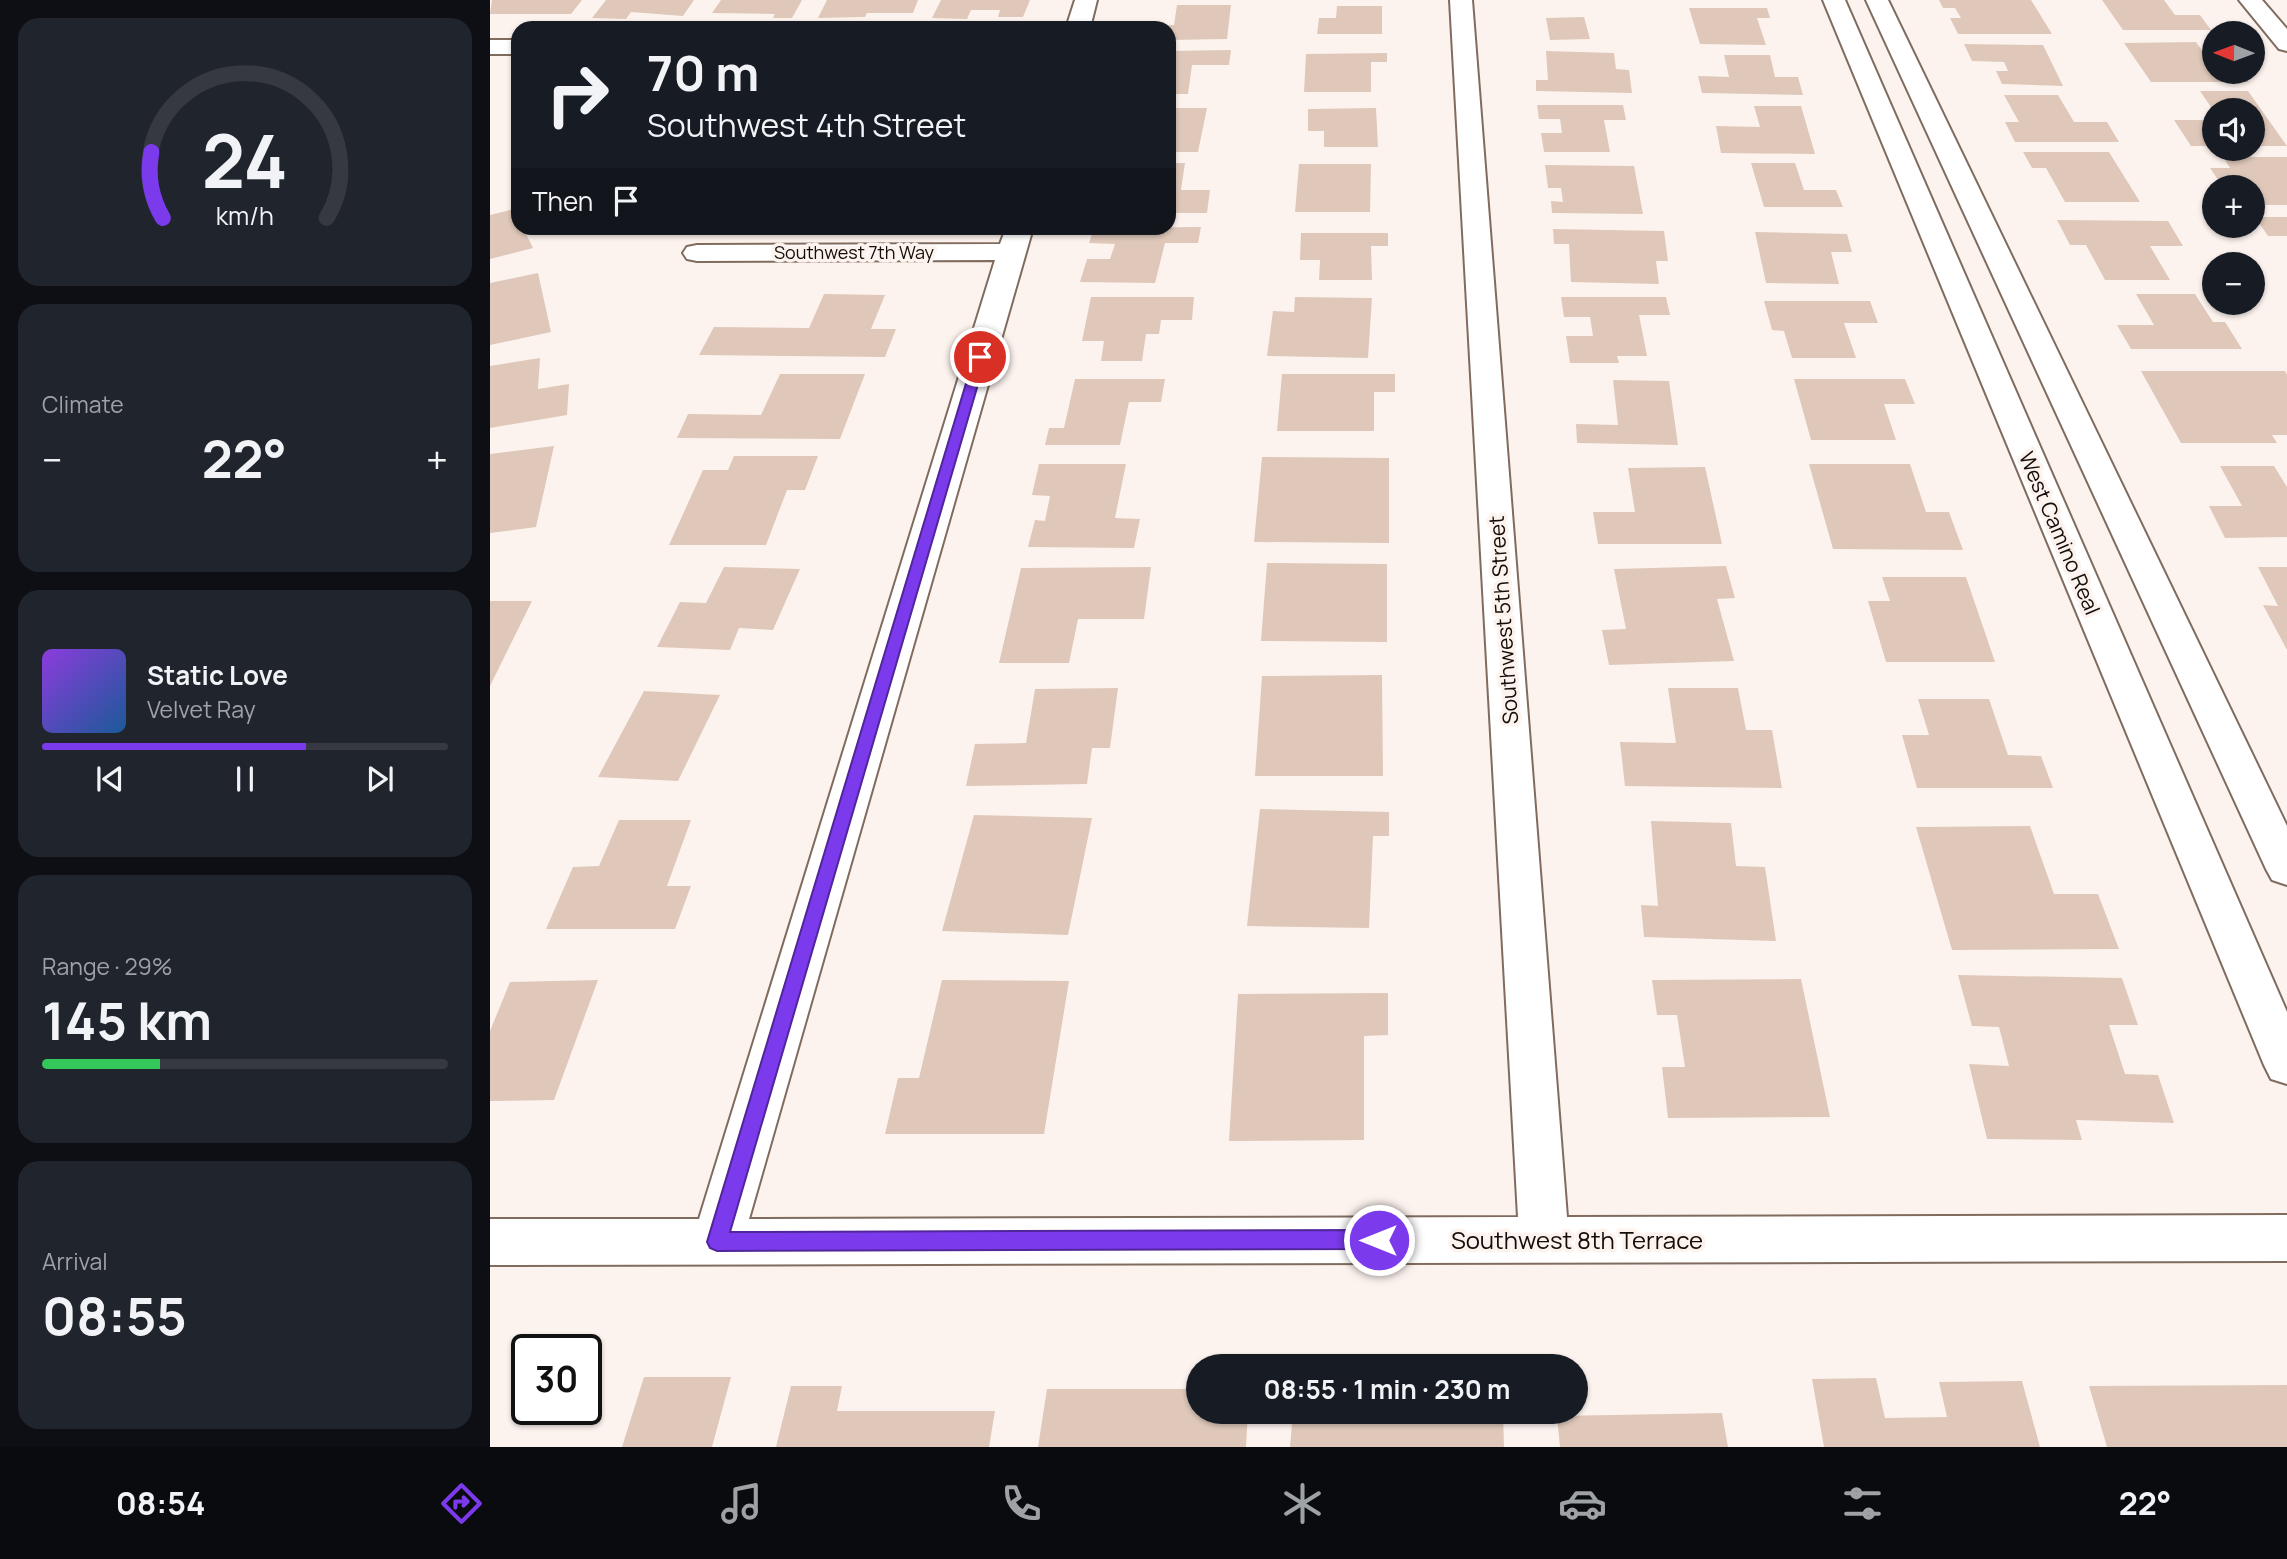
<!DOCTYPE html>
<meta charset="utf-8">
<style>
:root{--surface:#171b24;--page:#20242c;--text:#f1f3f6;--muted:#9ea1a6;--line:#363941;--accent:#7c3aed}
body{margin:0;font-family:Manrope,sans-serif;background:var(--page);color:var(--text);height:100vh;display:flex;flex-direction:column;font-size:26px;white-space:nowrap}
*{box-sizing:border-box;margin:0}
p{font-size:23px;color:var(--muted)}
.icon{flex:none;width:38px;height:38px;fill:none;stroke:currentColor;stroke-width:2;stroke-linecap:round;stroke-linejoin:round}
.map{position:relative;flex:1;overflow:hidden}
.details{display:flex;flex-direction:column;gap:18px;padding:18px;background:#0d0f14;width:490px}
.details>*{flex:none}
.hud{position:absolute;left:21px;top:21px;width:665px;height:214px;border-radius:21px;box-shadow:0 2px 5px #0004;background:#171b24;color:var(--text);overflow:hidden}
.needle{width:46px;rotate:271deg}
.fabs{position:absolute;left:1712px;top:21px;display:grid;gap:14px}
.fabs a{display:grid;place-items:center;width:63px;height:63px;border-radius:50%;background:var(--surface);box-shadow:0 2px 5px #0004;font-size:35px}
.speed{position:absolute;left:21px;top:1334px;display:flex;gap:14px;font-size:35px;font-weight:700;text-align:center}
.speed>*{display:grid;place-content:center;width:91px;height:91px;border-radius:50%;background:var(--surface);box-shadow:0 2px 5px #0004;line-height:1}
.speed .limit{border:4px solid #111;border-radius:10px;background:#fff;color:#111}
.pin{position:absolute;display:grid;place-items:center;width:60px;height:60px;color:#fff;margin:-30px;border:4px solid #fff;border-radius:50%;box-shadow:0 2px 7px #0007}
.me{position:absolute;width:77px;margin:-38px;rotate:270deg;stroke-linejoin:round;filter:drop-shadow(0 0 5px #0008)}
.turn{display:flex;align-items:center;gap:24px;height:147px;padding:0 21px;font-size:32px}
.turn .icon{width:91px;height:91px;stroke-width:2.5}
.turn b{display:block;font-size:49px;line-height:60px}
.then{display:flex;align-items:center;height:66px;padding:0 21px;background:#0003;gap:14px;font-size:26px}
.big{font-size:52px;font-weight:700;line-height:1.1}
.details .card{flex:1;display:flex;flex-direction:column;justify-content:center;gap:10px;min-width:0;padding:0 24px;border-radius:21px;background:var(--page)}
.details .dial{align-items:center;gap:0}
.dial svg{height:182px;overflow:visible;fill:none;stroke:var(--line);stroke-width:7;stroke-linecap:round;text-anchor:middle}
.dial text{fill:var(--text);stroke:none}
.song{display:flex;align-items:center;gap:21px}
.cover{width:84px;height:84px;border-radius:10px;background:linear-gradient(135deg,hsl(270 70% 55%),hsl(210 70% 35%))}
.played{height:7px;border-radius:4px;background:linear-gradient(90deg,var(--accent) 65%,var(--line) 65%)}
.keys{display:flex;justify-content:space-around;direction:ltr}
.heat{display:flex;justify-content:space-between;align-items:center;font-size:38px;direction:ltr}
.charge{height:10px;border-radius:5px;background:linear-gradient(90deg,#34c759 29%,var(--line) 0)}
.trip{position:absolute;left:696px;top:1354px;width:402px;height:70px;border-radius:35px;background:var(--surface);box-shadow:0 2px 5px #0004;font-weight:700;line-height:70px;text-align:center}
.menu{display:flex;height:112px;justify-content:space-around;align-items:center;background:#090b0e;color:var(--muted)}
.menu .icon{width:49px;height:49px}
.menu .selected{color:var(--accent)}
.menu b{font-size:32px;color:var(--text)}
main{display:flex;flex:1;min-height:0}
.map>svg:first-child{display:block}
</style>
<main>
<section class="details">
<div class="card dial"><svg viewBox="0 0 100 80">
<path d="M14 69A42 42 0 1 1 86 69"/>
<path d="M14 69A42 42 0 0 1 9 40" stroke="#7c3aed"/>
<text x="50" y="56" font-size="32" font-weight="700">24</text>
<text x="50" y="72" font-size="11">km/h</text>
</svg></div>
<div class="card"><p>Climate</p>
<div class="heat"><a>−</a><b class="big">22°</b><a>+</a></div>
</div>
<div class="card">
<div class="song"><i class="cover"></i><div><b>Static Love</b><p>Velvet Ray</p></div></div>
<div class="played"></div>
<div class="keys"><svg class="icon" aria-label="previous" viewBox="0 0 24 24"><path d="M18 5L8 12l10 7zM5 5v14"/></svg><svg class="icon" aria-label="pause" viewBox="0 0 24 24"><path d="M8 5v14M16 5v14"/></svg><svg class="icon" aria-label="next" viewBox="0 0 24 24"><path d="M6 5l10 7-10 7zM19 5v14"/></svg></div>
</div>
<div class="card"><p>Range · 29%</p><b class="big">145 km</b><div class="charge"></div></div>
<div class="card"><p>Arrival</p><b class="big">08:55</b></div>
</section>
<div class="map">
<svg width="1797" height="1447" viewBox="0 0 1797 1447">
<rect width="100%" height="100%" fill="#fdf3ee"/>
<path fill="#dfc8ba" d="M2 0H92L81 14H0Z
M116 0H204L193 16 141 12 136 19 102 18Z
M231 0H312L302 18H283L285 14 222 13Z
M337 0H428L423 13H377L375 17 328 18Z
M451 0H540L533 17H508L510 10H481L477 19 442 18Z
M1449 0H1541L1562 34H1468L1460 18H1471L1465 8H1453Z
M1612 0H1674L1685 15H1710L1721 30H1633Z
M687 5H741L737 39 679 40V28H656V25H684Z
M847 6H892V34H827L829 18H846Z
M1199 8H1277L1280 18H1267L1276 45 1210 44Z
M1094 17 1100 39 1060 40 1056 18Z
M1706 42 1719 60H1724V72H1752L1759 82H1661L1634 43Z
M1474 44 1553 45 1573 86 1512 84 1506 71H1518L1514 62 1482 61Z
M741 50 739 65H702L698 94H679V51Z
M1056 51 1124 53 1126 69 1139 70 1142 93 1046 91V80H1058Z
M897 53V62H881V92H814L816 54Z
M1234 55H1280L1285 77H1308L1313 95 1212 93 1208 76 1239 77Z
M1710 91H1758L1797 146H1762V110H1723Z
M1514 95H1568L1584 122H1617L1629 142H1525L1515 122H1529Z
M1047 105H1133L1136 120H1114L1120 152H1054L1051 133H1072L1070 119H1049Z
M1264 106H1311L1325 154 1231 153 1226 126 1270 127Z
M679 108H717L708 152H679Z
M886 108 888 147H834V131H818V109Z
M1684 120H1724V146H1701Z
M1533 152H1619L1650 202H1575L1556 168H1542Z
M1733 157H1797V205H1762V187H1733L1720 168H1740Z
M679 163H695L691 190H720L717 213H679Z
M1261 163H1305L1314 190H1346L1353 207H1274Z
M809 164H881L880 212H805Z
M1055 165 1144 166 1153 214 1062 213 1061 201 1073 202 1071 188H1058Z
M24 209 28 216V228H33L43 248 0 259V215Z
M1765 217H1797V236H1778Z
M1567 220 1678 221 1693 246H1660L1680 280H1615L1596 245H1580Z
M711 227 708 243H675L665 283 590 282 597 259H620L625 244 599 243 604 228Z
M1063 229 1174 231 1178 261H1166L1169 284 1081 282 1079 244H1064Z
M1265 232 1357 234 1362 252H1341L1349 284 1276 283Z
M811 233H898V246H881L882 280H829L830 260H810Z
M48 273 61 332 0 345V283Z
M334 294 395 295 381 329H406L395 357 209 355 224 327 319 328Z
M1646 294H1705L1723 322H1735L1752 349H1641L1627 325H1664Z
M601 297H704L702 320H671L669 334H656L652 361H611L614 341H592Z
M805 297 882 298 878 358 777 356 783 311 804 312Z
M1071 297H1176L1180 315H1149L1157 356H1127L1129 363H1080L1076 336H1103L1100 317H1074Z
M1274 301H1380L1388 323H1354L1366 358H1302L1294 331 1282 330Z
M50 358 48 389 79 384 77 415 0 428V366Z
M1651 371H1795L1797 375V435H1782L1787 443H1691Z
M290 374H375L350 439 187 438 198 414 271 415Z
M792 374H905V392H884V431H787Z
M585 379H675L671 402H639L630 445H555L559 428H574Z
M1304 379H1415L1425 404H1394L1406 440H1321Z
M1123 380 1179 381 1188 445 1087 443 1086 424 1128 425Z
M64 446 46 527 0 533V454Z
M244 456H328L315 490H297L276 545H179L213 470H238Z
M772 457 899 458V543L764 542Z
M549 464H636L625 518 650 519 644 548 538 547 545 520 555 521 560 496 542 495Z
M1319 464H1420L1436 512H1459L1473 550 1343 549Z
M1730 466H1784L1797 487V537L1735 538 1719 506H1752Z
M1215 467 1232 544H1108L1103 512H1145L1138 468Z
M777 563 897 564V642L771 641Z
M1236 566 1245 598 1227 599 1244 661 1119 665 1112 630 1136 629 1124 569Z
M234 567 310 569 283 630 249 628 240 650 167 647 190 602 216 603Z
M661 567 654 619H588L579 663H509L531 568Z
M1768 567H1797V650L1773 605 1788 606Z
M1392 577H1476L1505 662H1396L1378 601H1400Z
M0 601H42L0 686Z
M892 675 893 776H765L772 676Z
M628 688 620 748H602L597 784 476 786 485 744 536 743 545 689Z
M1178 688H1248L1256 730H1282L1292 788 1135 786 1130 742 1186 743Z
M154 691 230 695 188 781 108 777Z
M1428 699H1499L1518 755 1551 756 1563 788H1427L1412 735H1439Z
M770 809 899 812V836H883L879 928 757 926Z
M484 815 602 818 578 935 452 931Z
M129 820H201L177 886H201L185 929H56L83 867 109 866Z
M1161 821 1241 823 1246 866 1275 867 1286 941 1154 937 1151 905 1168 906Z
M1540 826 1564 894H1608L1629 949 1462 950 1426 827Z
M1468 975 1632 978 1648 1025H1619L1635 1074 1668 1075 1684 1123 1586 1120 1592 1140 1497 1139 1479 1064 1519 1066 1509 1027 1482 1026Z
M1311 979 1340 1117 1178 1118 1172 1067H1195L1187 1015H1167L1162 980Z
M108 980 64 1100 0 1101V1031L20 982Z
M452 980 579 981 554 1134H395L408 1078H429Z
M898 993V1035L874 1036V1140L739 1141 748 994Z
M154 1377H241L222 1447H132Z
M1386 1378 1395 1418 1457 1417 1449 1382 1532 1381 1550 1447H1334L1322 1379Z
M1797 1385V1447H1617L1599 1386Z
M301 1386H352L347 1411H505L499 1447H286Z
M557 1389H709V1412H758L756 1447H548Z
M803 1412H1013L1014 1447H800Z
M1232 1413 1238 1447H1070L1067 1416Z"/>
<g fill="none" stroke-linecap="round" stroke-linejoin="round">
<g stroke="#806c5f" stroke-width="4">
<path id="minor" d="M585 0H607L600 28H576Z
M960 0H982L1077 1217 1797 1215V1261L0 1265V1219H209L505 260 207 261 197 259 193 253 197 247 207 245 510 244 516 228H543L259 1219 1028 1217Z
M1333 0H1355L1797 1012V1084L1781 1079 1774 1065Z
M1376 0H1398L1797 826V885L1782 880 1776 869Z
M1749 0H1772L1797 29V51L1789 49Z
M0 40H28V54H0Z"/>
</g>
<use href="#minor" fill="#fff" fill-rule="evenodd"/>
</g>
<path fill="#7c3aed" stroke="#51269a" stroke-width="2" d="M490 354 496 357 240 1232 889 1230 896 1233 899 1240 896 1247 889 1249 227 1251 220 1248 217 1242 484 357Z"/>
<g text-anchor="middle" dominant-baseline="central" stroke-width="7" stroke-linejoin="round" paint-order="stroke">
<g font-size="18" fill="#130c07" stroke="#fdf3ee">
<text x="364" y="252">Southwest 7th Way</text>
</g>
<g font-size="21" fill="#130c07" stroke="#fdf3ee">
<text transform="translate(1570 533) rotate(67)">West Camino Real</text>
<text transform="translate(1013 620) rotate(-94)">Southwest 5th Street</text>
</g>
<g font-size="24" fill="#130c07" stroke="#fdf3ee">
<text x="1087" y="1239">Southwest 8th Terrace</text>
</g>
</g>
</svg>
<div class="fabs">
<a><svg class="needle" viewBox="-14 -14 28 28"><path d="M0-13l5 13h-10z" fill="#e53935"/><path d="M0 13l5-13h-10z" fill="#9ea1a6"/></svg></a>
<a><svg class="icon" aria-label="sound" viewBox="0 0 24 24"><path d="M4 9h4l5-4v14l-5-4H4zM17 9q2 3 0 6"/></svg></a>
<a>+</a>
<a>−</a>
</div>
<div class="speed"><div class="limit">30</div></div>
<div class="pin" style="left:490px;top:357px;background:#d93025"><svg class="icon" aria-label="arrive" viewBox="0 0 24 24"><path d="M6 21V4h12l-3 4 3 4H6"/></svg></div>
<svg class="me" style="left:889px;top:1240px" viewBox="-20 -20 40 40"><circle r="17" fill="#7c3aed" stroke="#fff" stroke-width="3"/><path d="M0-11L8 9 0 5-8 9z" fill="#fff"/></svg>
<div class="trip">08:55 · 1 min · 230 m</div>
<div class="hud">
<div class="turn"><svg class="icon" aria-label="right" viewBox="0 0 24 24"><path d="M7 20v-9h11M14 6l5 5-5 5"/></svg><div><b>70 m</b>Southwest 4th Street</div></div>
<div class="then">Then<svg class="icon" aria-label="arrive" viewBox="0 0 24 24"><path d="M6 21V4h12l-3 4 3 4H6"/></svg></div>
</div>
</div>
</main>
<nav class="menu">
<b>08:54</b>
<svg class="icon selected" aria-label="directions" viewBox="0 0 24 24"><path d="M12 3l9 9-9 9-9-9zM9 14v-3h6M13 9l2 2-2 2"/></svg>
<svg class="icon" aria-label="music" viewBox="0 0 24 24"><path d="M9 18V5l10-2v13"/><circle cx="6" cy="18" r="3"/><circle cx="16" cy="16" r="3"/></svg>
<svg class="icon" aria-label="phone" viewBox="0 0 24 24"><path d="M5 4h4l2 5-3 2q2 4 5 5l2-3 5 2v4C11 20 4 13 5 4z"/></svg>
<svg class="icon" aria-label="climate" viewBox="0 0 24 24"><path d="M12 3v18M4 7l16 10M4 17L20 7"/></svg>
<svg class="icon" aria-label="car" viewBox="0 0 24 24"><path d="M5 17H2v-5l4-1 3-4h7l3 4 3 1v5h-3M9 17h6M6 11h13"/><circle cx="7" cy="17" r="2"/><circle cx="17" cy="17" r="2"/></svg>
<svg class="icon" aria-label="filters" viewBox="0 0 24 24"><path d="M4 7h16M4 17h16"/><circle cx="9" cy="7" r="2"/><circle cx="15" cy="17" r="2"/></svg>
<b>22°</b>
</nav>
